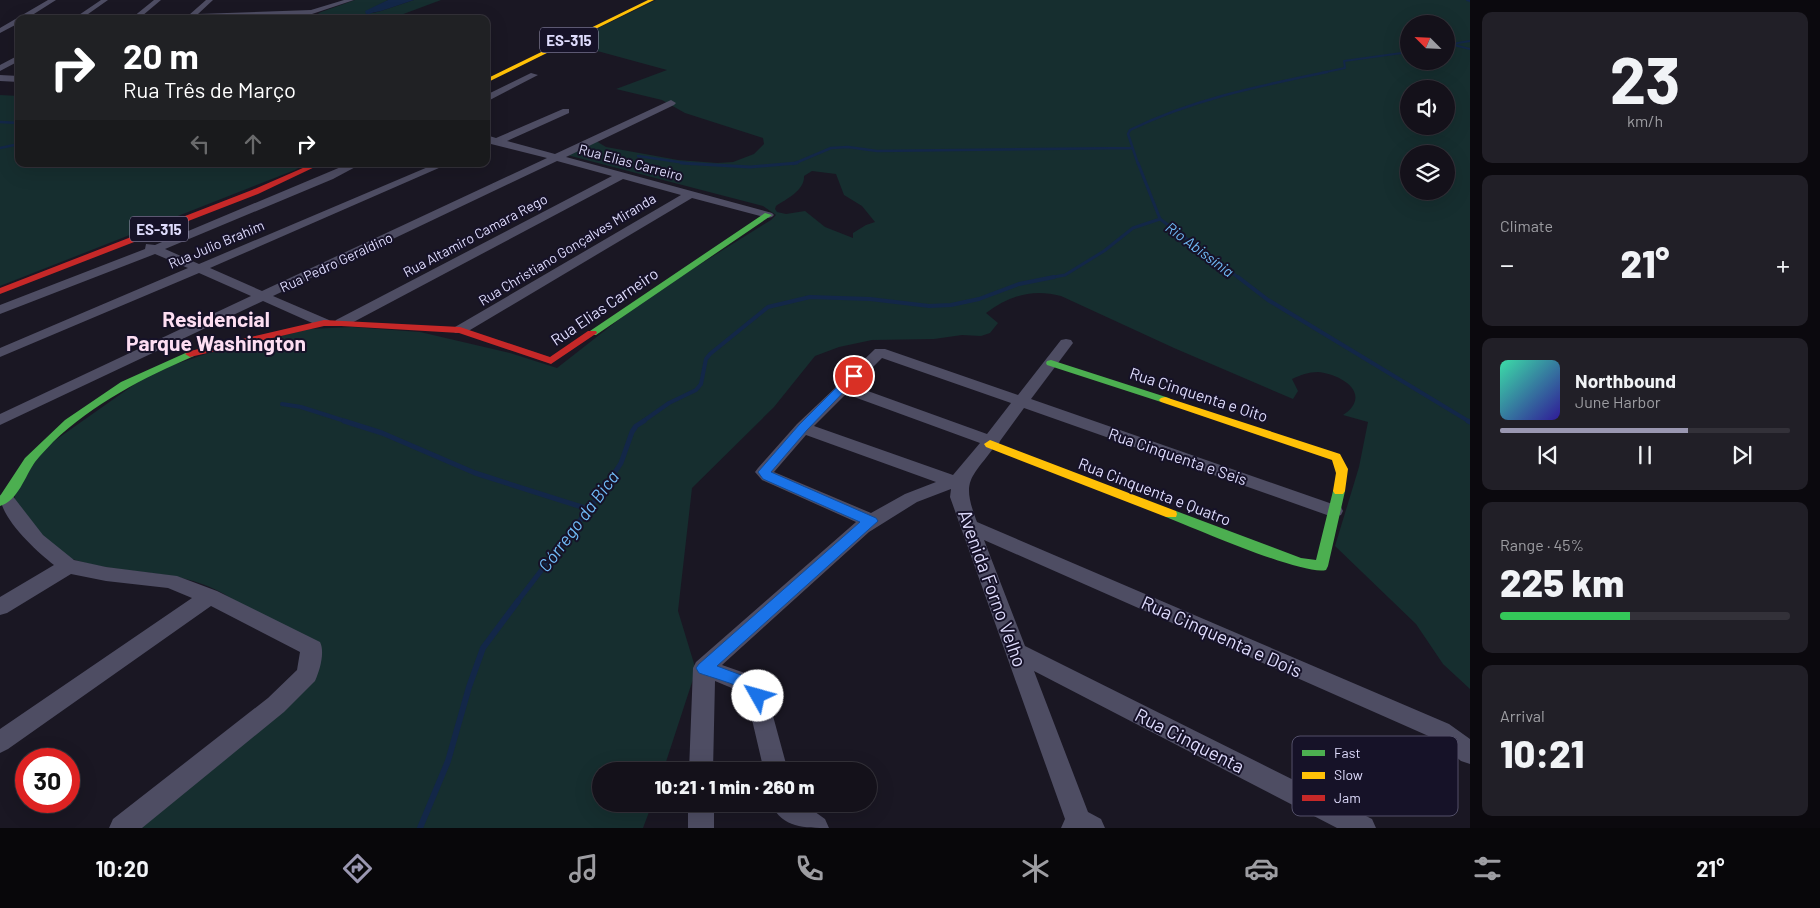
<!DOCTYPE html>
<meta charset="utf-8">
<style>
:root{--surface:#14111a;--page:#211f27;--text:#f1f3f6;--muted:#9d9da2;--line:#333139;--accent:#9a97b1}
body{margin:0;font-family:Barlow,sans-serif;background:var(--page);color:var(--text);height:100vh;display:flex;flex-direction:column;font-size:19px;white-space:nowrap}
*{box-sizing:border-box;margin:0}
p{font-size:16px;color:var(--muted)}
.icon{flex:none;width:28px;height:28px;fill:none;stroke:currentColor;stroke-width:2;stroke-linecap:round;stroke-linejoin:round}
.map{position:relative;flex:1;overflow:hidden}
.panel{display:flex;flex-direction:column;gap:12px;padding:12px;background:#0b090e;width:350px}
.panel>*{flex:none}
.hud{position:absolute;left:15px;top:15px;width:475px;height:152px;border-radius:10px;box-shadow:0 5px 20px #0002,0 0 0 1px var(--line);background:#202124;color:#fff;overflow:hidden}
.needle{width:32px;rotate:294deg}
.tools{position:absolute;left:1400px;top:15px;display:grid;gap:10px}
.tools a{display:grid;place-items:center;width:55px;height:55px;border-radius:50%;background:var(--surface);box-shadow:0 5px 20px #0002,0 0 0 1px var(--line);font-size:25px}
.speed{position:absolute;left:15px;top:748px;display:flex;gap:10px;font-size:25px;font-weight:700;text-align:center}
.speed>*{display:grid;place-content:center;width:65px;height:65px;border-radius:50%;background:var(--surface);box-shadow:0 5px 20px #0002,0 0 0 1px var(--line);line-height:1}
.speed .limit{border:8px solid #d22;background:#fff;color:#111}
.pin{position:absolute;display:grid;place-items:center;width:42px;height:42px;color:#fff;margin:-21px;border:2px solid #fff;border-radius:50%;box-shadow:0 1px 5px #0007}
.me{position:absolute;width:55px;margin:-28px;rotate:308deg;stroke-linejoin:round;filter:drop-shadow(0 0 4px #0008)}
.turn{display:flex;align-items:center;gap:18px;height:105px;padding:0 25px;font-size:22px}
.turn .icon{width:65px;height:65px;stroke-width:2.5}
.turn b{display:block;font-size:35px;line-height:42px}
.lanes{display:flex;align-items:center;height:48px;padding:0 25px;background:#0003;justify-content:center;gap:25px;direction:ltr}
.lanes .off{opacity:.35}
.big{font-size:38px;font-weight:800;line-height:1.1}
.panel .tile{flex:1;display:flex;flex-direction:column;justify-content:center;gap:8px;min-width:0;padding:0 18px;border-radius:10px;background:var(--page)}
.panel .dial{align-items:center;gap:0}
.dial b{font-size:65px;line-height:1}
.song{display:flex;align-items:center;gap:15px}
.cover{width:60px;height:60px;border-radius:8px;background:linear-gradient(135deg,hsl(160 70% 55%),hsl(250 70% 35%))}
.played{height:5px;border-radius:2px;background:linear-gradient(90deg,var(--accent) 65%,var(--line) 65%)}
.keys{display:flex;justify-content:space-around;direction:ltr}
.heat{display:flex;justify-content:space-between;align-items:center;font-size:28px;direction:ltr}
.charge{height:8px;border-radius:4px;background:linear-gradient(90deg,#34c759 45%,var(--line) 0)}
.trip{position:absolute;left:592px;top:762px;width:285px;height:50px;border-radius:25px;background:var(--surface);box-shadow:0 5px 20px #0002,0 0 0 1px var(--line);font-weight:800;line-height:50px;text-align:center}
.tab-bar{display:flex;height:80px;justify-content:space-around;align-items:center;background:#08070a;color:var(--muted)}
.tab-bar .icon{width:35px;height:35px}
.tab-bar .active{color:var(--accent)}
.tab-bar b{font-size:22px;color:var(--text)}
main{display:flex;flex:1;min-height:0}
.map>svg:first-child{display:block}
</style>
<main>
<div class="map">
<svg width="1470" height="828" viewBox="0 0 1470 828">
<rect width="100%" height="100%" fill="#1a1723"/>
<path fill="#162e2f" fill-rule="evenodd" d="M355 0H388L365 12 373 13 381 11 414 0H441L390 19H310L321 12Z
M656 0H1470V689L1443 664 1416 624 1335 546 1359 467 1368 422 1343 415C1346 413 1350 410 1352 407 1366 387 1334 373 1318 372 1308 372 1301 375 1292 379L1298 391 1293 399 1174 348 1061 296C1032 288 1009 296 986 313L998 323 990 333 981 336 962 335 934 339 872 340 839 347 815 356 774 407 692 488 678 611 696 670 663 771H601V804H652L643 828H130L310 660C277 633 243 599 202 584 156 567 103 575 58 553 45 547 24 523 13 513L17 479 47 446 152 372 209 353 309 329 352 327 420 332 510 353 557 368 649 296 771 220 776 215 763 206 567 155 596 141 606 147 678 160 717 163 733 162 754 154 764 144 763 138 685 113 662 100 616 89 667 70 568 43ZM1409 24H1446V61H1409ZM1409 89H1446V126H1409ZM1409 154H1446V191H1409ZM812 171 836 174 844 195 862 206 875 222 866 225 853 233V238L825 227 805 211 786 214 777 212 775 209 776 206C787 199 805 190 804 176Z
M0 95 19 96V164H305L295 170 0 286Z"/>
<path fill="#132748" d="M388 0H414L381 11 366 14 365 11Z"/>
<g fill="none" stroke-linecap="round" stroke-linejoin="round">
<path stroke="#132748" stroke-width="2" d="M1467 0 1470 1
M359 19 373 11
M1446 45 1470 41
M1454 45 1470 49
M1321 73 1345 68 1344 61 1409 52"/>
<path stroke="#132748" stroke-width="2.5" d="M0 122 19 123
M0 148 19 144
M638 156 692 164
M793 164 831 148 848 147 877 151 1132 148
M1138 164 1128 134 1130 130C1193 99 1259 86 1327 72"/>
<path stroke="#132748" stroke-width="3" d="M681 163 750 167 797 163
M1138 163 1160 219 1239 278
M1048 278 1065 275 1104 251 1133 228 1160 219"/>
<path stroke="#132748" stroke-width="4" d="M1238 277 1268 300 1470 422
M282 404 301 407 348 422
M642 422 669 403 696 390 701 384 706 359 710 354 768 307 810 297 870 299 929 306 951 305 979 299 1019 284 1054 277"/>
<path stroke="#132748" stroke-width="5" d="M344 421 382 433 475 473 588 509
M1468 421 1470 422
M517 602 604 489 621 463 632 432 636 426 644 421"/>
<path stroke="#132748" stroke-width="6" d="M420 828 448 761 469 687 483 648 518 601"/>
<path fill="#4e4d63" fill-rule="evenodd" d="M48 0H56L26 19H19V23L0 33V28Z
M101 0H108L81 19H73Z
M154 0H161L142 16 189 15 206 0H213L198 14 311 10 344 0H354L312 14 192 19H123L133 17Z
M19 55V61L0 71V65Z
M531 73 538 75 486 102V95Z
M0 75 19 76V82L0 81Z
M671 100 676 103 674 105 566 157 772 213 774 215 772 217 768 218 692 198 465 333H455L453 330 455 327 681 195 623 179 346 326H336L334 323 336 320 612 176 557 161 273 296 329 320 331 323 329 326H319L263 301 0 425V414L251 296 199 273 0 357V348L188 268 155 254 0 314V305L145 249 146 244 155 245 348 164H361L333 179 165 249 199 264 435 164H448L210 268 262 291 547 158 491 144 486 141V135L496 138 563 109H569V113L507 141 555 154Z
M1066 339 1071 340 1073 343 1031 399 1341 507 1343 511 1341 515 1334 517 1327 515 1024 408 1000 441 998 446H995C970 480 961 480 977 522L1449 724 1470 739V764L1461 761 1433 738 984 540 1025 646 1372 819 1376 828H1337L1034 671 1088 812 1101 819 1105 828H1061L1065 819 950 497 951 489 917 502 869 532 722 665 759 678 764 683 788 771H764L746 694 715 681 713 771H689L693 668 696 662 856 522 762 480 755 472 758 468 797 424 835 388 836 384 840 383 875 349H885L1018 395 1061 340ZM882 358 1011 403 987 434 854 386ZM846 394 980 443 953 475 814 426ZM806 435 936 482 905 494 871 513 774 472Z
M6 493 12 495 43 535 74 560 106 567 177 576 217 591 320 642C325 652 320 670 315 681L284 712 142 828H109L113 819 268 698 297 670 300 652 211 606 8 749 0 753V729L192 598 168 588 106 581 71 574 7 613 0 615V597L54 565C36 551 0 518 0 495Z
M688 804H714V828H688Z
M771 804H804L825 819 829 828C804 828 783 828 771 804Z"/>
<path fill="#4caf50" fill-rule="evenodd" d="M765 213 772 215 596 335H588L587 333Z
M190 351 195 354 194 356C143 378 94 403 53 442 47 449 40 455 35 462 25 476 18 501 0 506V496L25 458 65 420 121 382Z
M1051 360 1169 398 1171 400 1169 402H1161L1047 365 1046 363 1047 361Z
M1339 487 1343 488 1345 491 1328 566 1326 570C1303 576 1194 528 1166 517L1165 514 1166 511H1176L1301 558 1316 560 1333 491 1335 488Z"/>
<path fill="#ffc107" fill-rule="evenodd" d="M648 0H654L486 83V79Z
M1165 397 1340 454 1348 469 1345 491 1343 494H1335L1333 491 1336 473 1332 460 1161 402 1159 400 1161 398Z
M990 440 1176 511 1177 514 1176 517H1166L986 447 984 444Z"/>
<path fill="#c62828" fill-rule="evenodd" d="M312 164H321L258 194 0 294V288L252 190Z
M324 320 460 327 550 357 588 331H596L597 333 551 364 459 333 341 326H324L190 357 185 354 190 351Z"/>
</g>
<path fill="#1a73e8" stroke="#114b97" d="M854 373 857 374 859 376 857 378 807 430 771 472 876 518 878 521 717 666 757 681 766 696 764 700C751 705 753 696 745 690 736 684 710 677 699 673L696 668 699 664 860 522 763 479 758 472 799 425 850 374Z"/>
<g text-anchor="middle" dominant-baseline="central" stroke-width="4" stroke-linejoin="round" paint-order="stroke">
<g font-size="14" fill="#dfdcfd" stroke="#161228">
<text transform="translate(631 162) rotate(15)">Rua Elias Carreiro</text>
<text transform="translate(475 235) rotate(-28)">Rua Altamiro Camara Rego</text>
<text transform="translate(216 244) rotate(-23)">Rua Julio Brahim</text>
<text transform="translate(567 249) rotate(-31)">Rua Christiano Gonçalves Miranda</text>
<text transform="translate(336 262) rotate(-25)">Rua Pedro Geraldino</text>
</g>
<g fill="#161228" stroke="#a39fbd" stroke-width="1">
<rect x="540" y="27.5" width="58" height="25" rx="4"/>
<rect x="130" y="216.5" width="58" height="25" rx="4"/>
</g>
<g font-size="15" font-weight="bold" fill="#dfdcfd">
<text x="569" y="40">ES-315</text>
<text x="159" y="229">ES-315</text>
</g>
<g font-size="15" font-style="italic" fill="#70baf6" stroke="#161228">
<text transform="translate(1200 249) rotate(37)">Rio Abissínia</text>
</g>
<g font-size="16" fill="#dfdcfd" stroke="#161228">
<text transform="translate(604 306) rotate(-34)">Rua Elias Carneiro</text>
<text transform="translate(1199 394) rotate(18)">Rua Cinquenta e Oito</text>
<text transform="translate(1178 456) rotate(19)">Rua Cinquenta e Seis</text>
<text transform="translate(1155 491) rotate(21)">Rua Cinquenta e Quatro</text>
</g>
<g font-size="18" font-style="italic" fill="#70baf6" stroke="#161228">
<text transform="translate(578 521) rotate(-53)">Córrego da Bica</text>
</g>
<g font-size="19" fill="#dfdcfd" stroke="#161228">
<text transform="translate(993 588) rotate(70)">Avenida Forno Velho</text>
<text transform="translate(1222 636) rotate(24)">Rua Cinquenta e Dois</text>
<text transform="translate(1190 740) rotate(27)">Rua Cinquenta</text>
</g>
<g font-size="21" font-weight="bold" fill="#fddef2" stroke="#161228">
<text x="216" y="318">Residencial<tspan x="216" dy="24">Parque Washington</tspan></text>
</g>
</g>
<rect x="1292" y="736" width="166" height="80" rx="8" fill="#161228" stroke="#524f68" stroke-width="1"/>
<rect x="1302" y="750" width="23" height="6" fill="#4caf50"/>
<rect x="1302" y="772" width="23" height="7" fill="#ffc107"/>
<rect x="1302" y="795" width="23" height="6" fill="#c62828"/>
<g font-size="14" fill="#dfdcfd">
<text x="1334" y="758">Fast</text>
<text x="1334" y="780">Slow</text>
<text x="1334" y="803">Jam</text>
</g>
</svg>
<div class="tools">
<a><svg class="needle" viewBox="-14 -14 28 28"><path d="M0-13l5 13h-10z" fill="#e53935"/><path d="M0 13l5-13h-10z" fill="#9d9da2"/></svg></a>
<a><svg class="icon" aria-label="sound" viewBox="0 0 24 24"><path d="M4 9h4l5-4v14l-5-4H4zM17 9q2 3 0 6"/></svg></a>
<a><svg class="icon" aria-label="layers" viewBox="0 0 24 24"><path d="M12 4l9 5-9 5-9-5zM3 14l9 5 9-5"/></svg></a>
</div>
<div class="speed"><div class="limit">30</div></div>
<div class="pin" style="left:854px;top:376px;background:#d93025"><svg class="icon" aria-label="arrive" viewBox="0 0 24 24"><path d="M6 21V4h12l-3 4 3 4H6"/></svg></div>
<svg class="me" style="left:758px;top:696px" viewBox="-20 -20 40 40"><circle r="19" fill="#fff"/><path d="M0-13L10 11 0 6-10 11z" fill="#1a73e8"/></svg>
<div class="trip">10:21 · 1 min · 260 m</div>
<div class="hud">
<div class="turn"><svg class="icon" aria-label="right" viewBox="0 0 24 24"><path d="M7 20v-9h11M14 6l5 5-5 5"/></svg><div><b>20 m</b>Rua Três de Março</div></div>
<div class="lanes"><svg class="icon off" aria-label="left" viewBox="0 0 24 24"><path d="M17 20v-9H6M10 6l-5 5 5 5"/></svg><svg class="icon off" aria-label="ahead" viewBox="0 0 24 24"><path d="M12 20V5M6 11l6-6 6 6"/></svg><svg class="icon" aria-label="right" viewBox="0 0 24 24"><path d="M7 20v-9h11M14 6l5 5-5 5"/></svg></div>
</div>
</div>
<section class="panel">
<div class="tile dial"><b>23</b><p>km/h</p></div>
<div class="tile"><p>Climate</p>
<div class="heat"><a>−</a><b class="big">21°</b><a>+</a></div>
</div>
<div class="tile">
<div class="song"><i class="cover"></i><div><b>Northbound</b><p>June Harbor</p></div></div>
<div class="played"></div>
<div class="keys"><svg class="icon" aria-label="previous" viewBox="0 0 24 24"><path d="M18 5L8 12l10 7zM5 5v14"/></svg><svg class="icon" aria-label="pause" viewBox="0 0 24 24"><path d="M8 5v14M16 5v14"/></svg><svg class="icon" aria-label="next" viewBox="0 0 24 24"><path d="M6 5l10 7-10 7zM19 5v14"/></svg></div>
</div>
<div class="tile"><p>Range · 45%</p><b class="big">225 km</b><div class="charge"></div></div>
<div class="tile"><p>Arrival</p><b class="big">10:21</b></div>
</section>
</main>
<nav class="tab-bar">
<b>10:20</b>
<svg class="icon active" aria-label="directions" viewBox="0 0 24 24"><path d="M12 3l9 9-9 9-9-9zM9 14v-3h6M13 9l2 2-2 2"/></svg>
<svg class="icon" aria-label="music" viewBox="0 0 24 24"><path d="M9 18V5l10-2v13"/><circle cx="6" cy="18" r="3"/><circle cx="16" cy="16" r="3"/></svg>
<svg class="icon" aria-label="phone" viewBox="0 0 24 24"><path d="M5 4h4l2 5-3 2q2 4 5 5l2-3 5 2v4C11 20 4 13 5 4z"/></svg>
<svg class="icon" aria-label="climate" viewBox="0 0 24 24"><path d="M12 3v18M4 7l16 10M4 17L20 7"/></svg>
<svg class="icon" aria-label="car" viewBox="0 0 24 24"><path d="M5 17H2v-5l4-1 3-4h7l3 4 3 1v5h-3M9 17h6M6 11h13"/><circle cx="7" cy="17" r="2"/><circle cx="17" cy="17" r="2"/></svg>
<svg class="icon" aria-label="filters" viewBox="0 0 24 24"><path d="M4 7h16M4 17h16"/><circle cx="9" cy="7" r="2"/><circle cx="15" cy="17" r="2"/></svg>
<b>21°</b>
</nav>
